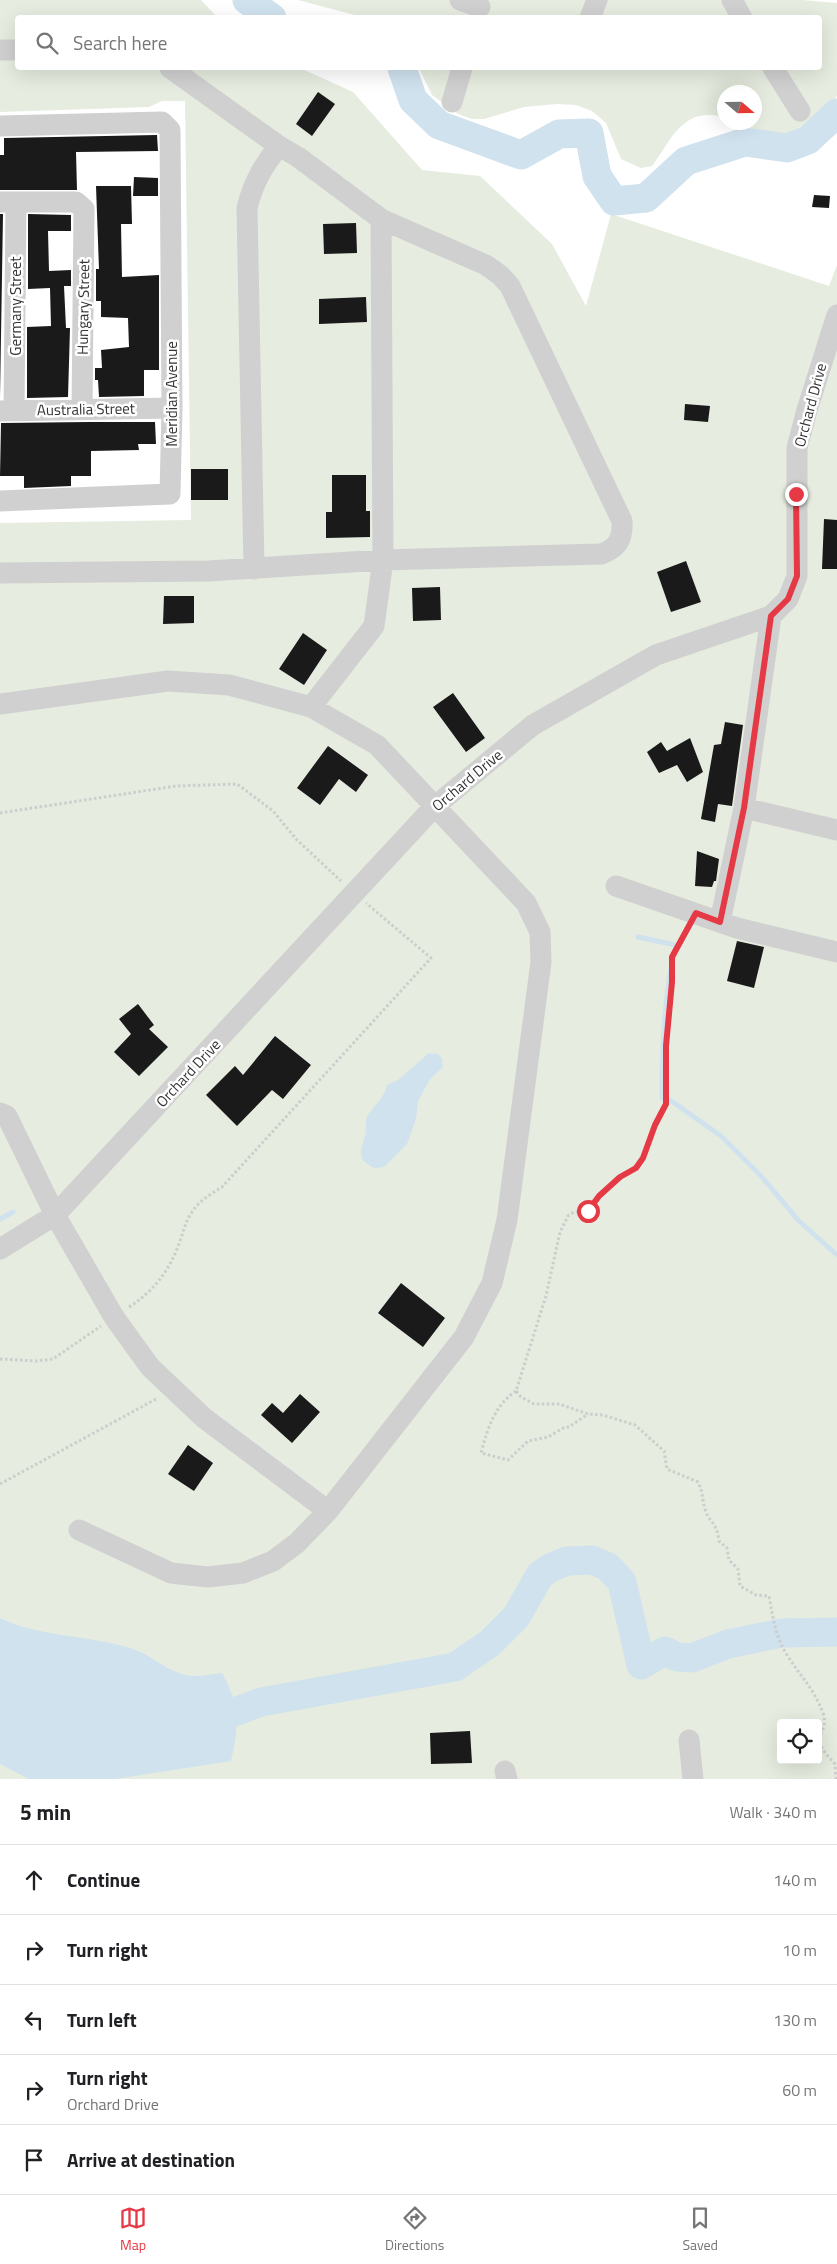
<!DOCTYPE html>
<html lang="en">
<head>
<meta charset="utf-8">
<style>
  :root { --surface:#fff; --page:#f2f2f2; --text:#202124; --muted:#757577; --line:#e0e0e0; --accent:#e63946 }
  body { margin:0; font-family:"Titillium Web",sans-serif; background:var(--page); color:var(--text) }
  .controls { position:absolute; right:15px; bottom:15px; display:grid; overflow:hidden; border-radius:5px; box-shadow:0 5px 20px #0002 }
  .controls button { width:45px; height:45px; display:grid; place-items:center; padding:0; border:0; border-bottom:1px solid var(--line); background:var(--surface); color:var(--text); font:25px sans-serif }
  .compass { position:absolute; left:717px; top:85px; width:45px; height:45px; border-radius:50%; background:var(--surface); box-shadow:0 5px 20px #0002; rotate:110deg }
  .stop { position:absolute; width:15px; height:15px; margin:-11px; border:4px solid #e63946; border-radius:50%; background:#fff }
  .stop.end { background:#e63946; border-color:#fff; box-shadow:0 1px 5px #0008 }
  .list { margin:0; padding:0; list-style:none }
  h2 { display:flex; justify-content:space-between; align-items:center; height:65px; margin:0; padding:0 20px; font-size:21px }
  h2 small { font-size:16px; font-weight:400; color:var(--muted) }
  .list li { display:grid; grid-template-columns:32px 1fr auto; gap:15px; align-items:center; box-sizing:border-box; height:70px; padding:0 20px; border-top:1px solid var(--line) }
  .list b { display:block; font-size:19px; white-space:nowrap }
  .list p { margin:0; font-size:16px; white-space:nowrap; color:var(--muted) }
  .list em { font-size:16px; font-style:normal; color:var(--muted) }
  .icon { flex:none; width:28px; height:28px; fill:none; stroke:currentColor; stroke-width:2; stroke-linecap:round; stroke-linejoin:round }
  .map { position:relative; flex:none; width:837px; height:1779px; overflow:hidden }
  .search { position:absolute; background:var(--surface); box-shadow:0 5px 20px #0002; left:15px; right:15px; top:15px; height:55px; display:flex; align-items:center; gap:12px; box-sizing:border-box; padding:0 18px; border-radius:5px; color:var(--muted); font-size:19px }
  .sheet { height:415px; background:var(--surface) }
  nav { display:flex; justify-content:space-around; align-items:center; box-sizing:border-box; height:70px; border-top:1px solid var(--line); background:var(--surface); font-size:14px; color:var(--muted) }
  nav a { display:grid; justify-items:center; gap:2px }
  nav .on { color:var(--accent) }
  .map>svg:first-child { display:block }
  .green { fill:#e6ecdf; fill-rule:evenodd }
  .water { fill:#cfe2ee }
  .lines { fill:none; stroke-linecap:round; stroke-linejoin:round }
  .stream { stroke:#cfe2ee; stroke-width:5 }
  .river { stroke:#cfe2ee; stroke-width:29 }
  .building { fill:#1a1a1a }
  .path { stroke:#cdcdcd; stroke-width:3; stroke-dasharray:2.5 2.5; stroke-linecap:butt }
  .minor { stroke:#d0d0d0; stroke-width:21 }
  .route { stroke:#e63946; stroke-width:6 }
  .labels { text-anchor:middle; dominant-baseline:central; stroke-width:5; stroke-linejoin:round; paint-order:stroke }
  .street-label { font-size:15px; fill:#333; stroke:#fff }
</style>
</head>
<body>
<div class="map">
<svg width="837" height="1779" viewBox="0 0 837 1779">
  <rect width="100%" height="100%" fill="#fff"/>
  <path class="green" d="M 0,0 L 201,0 L 217,17 L 18,18 L 18,68 L 300,68 L 353,92 L 422,170 L 480,176 L 552,244 L 586,306 L 611,214 L 829,286 L 837,265 L 837,1779 L 0,1779 L 0,523 L 191,520 L 185,101 L 162,101 L 149,107 L 0,112 ZM 781,1723 L 818,1723 L 818,1760 L 781,1760 Z
    M 298,0 L 802,0 L 837,3 L 837,96 C 825,108 800,132 782,135 C 768,138 753,129 741,123 L 754,122 L 754,92 L 724,92 L 724,117 C 682,107 673,138 652,166 L 641,168 L 621,159 L 606,123 L 592,111 L 576,105 L 557,104 L 524,107 L 484,119 L 472,119 L 458,114 L 432,95 L 419,68 L 820,68 L 820,18 L 366,18 Z"/>
  <path class="water" d="M 429,1053 L 438,1054 L 442,1059 L 443,1067 L 430,1079 L 418,1101 L 416,1119 L 407,1144 L 384,1167 L 374,1168 C 356,1158 360,1153 365,1136 C 367,1130 364,1123 367,1117 C 373,1105 385,1098 387,1085 L 398,1080 Z
    M 0,1618 C 38,1637 91,1635 133,1649 C 154,1656 167,1673 192,1676 C 202,1676 213,1674 222,1673 C 240,1705 239,1727 231,1761 L 115,1779 L 29,1779 L 0,1764 Z"/>
  <g class="lines">
    <path class="stream" d="M 638,937 L 676,945 C 664,996 662,1046 662,1098 L 665,1099
      M 670,1100 L 721,1136 L 761,1176 L 798,1220 L 837,1255
      M 0,1219 L 13,1212"/>
    <path class="river" d="M 247,0 L 272,18
      M 402,68 L 413,100 L 439,125 L 521,155 L 559,134 L 589,133 L 597,176 L 614,201 L 646,198 L 686,161 L 745,142 L 787,148 L 808,140 L 837,113
      M 198,1716 L 237,1711 L 261,1702 L 455,1667 L 490,1643 L 516,1617 L 540,1575 L 550,1568 L 567,1561 L 592,1560 L 608,1567 L 622,1582 L 641,1665 L 665,1651 L 677,1657 L 692,1658 L 728,1644 L 782,1633 L 837,1632"/>
  </g>
  <path class="building" d="M 318,92 L 335,104 L 312,136 L 296,124 Z
    M 157,135 L 158,151 L 76,152 L 77,190 L 0,190 L 0,155 L 4,155 L 4,138 Z
    M 134,177 L 158,178 L 158,196 L 133,196 Z
    M 96,186 L 131,186 L 132,224 L 121,224 L 122,277 L 159,275 L 159,370 L 144,370 L 144,396 L 99,397 L 98,380 L 95,380 L 95,368 L 102,368 L 101,350 L 129,347 L 128,318 L 101,317 L 101,301 L 96,301 L 96,269 L 99,269 Z
    M 814,195 L 830,196 L 829,208 L 812,207 Z
    M 0,214 L 3,214 L 0,398 Z
    M 28,214 L 71,215 L 71,231 L 48,231 L 49,271 L 71,270 L 71,286 L 64,286 L 66,328 L 70,328 L 68,397 L 27,398 L 27,327 L 51,326 L 50,288 L 28,289 Z
    M 356,223 L 357,253 L 324,254 L 323,224 Z
    M 366,297 L 367,322 L 319,324 L 319,299 Z
    M 685,404 L 710,406 L 708,422 L 684,420 Z
    M 89,422 L 155,422 L 156,444 L 138,444 L 139,450 L 91,451 L 91,476 L 71,476 L 71,486 L 24,488 L 24,476 L 0,476 L 1,423 Z
    M 191,469 L 228,469 L 228,500 L 191,500 Z
    M 332,475 L 366,475 L 366,511 L 370,511 L 370,537 L 326,538 L 326,512 L 332,512 Z
    M 824,519 L 837,520 L 837,569 L 822,569 Z
    M 686,561 L 701,602 L 671,612 L 657,572 Z
    M 440,587 L 441,620 L 413,621 L 412,588 Z
    M 164,596 L 194,596 L 194,623 L 163,624 Z
    M 303,633 L 327,650 L 304,685 L 279,669 Z
    M 453,693 L 485,738 L 466,752 L 433,707 Z
    M 725,722 L 743,725 L 732,806 L 718,804 L 715,822 L 701,819 L 714,745 L 721,744 Z
    M 690,738 L 703,772 L 687,782 L 677,765 L 659,773 L 647,752 L 661,742 L 667,751 Z
    M 328,746 L 368,775 L 356,792 L 339,779 L 320,805 L 297,788 Z
    M 697,851 L 719,859 L 716,881 L 714,881 L 712,887 L 695,886 Z
    M 737,941 L 764,947 L 754,988 L 727,981 Z
    M 138,1004 L 154,1025 L 149,1029 L 168,1047 L 139,1076 L 114,1052 L 131,1034 L 119,1019 Z
    M 275,1036 L 311,1065 L 283,1099 L 272,1090 L 237,1126 L 206,1095 L 235,1066 L 243,1075 Z
    M 401,1283 L 445,1318 L 423,1347 L 378,1313 Z
    M 300,1394 L 320,1412 L 292,1443 L 261,1415 L 272,1403 L 283,1413 Z
    M 188,1445 L 213,1463 L 194,1491 L 168,1474 Z
    M 470,1731 L 472,1763 L 431,1764 L 430,1733 Z"/>
  <g class="lines">
    <path class="path" d="M 0,813 L 176,786 L 237,784 L 273,811 L 297,840 L 341,881
      M 687,929 L 672,957 L 672,982 L 666,1046 L 666,1104 L 655,1125 L 643,1158 L 636,1168 L 620,1177 L 599,1196 L 588,1211 L 574,1212 L 568,1216 L 560,1232 L 546,1296 L 516,1391 L 521,1397 L 534,1404 L 559,1404 L 588,1414 L 603,1415 L 635,1425 L 664,1451 L 667,1469 L 698,1482 C 703,1492 702,1499 705,1509 C 709,1523 717,1522 719,1541 L 727,1548 L 729,1560 L 738,1569 L 740,1586 L 756,1595 L 769,1596 C 773,1617 775,1636 787,1655 C 800,1676 813,1687 823,1713 C 831,1736 804,1733 835,1764 L 836,1779
      M 129,1307 C 153,1292 169,1271 179,1244 C 183,1233 185,1222 192,1212 C 199,1201 211,1194 222,1187 L 431,958 L 366,903
      M 0,1359 L 36,1361 L 53,1359 L 101,1326
      M 516,1391 C 494,1406 488,1428 481,1453 L 508,1460 L 528,1441 L 548,1437 L 565,1427 L 569,1427 L 588,1414
      M 0,1484 L 158,1398"/>
    <path class="minor" d="M 460,0 L 480,7
      M 732,0 L 742,18
      M 590,18 L 597,0
      M 1,50 L 18,50
      M 773,68 L 800,111
      M 452,102 L 462,68
      M 0,126 L 162,122 L 170,130 L 172,408 L 170,494 L 0,501
      M 0,202 L 76,202 L 84,209 L 82,410
      M 0,411 L 172,408
      M 14,411 L 16,202
      M 254,569 L 247,208 C 253,183 263,166 279,146
      M 0,573 L 208,571 L 383,560 L 601,554 C 618,548 623,539 622,521 L 510,286 L 500,275 L 486,265 L 381,219 L 298,157 L 279,146 L 170,68
      M 0,704 L 168,681 L 229,685 L 311,707 L 377,745 L 526,903 L 540,932 L 541,962 L 507,1220 L 492,1283 L 464,1337 L 328,1511 L 297,1543 L 273,1561 L 243,1573 L 208,1577 L 171,1573 L 79,1530
      M 311,707 L 374,626 L 383,560 L 381,219
      M 744,808 L 837,830
      M 616,886 L 737,928 L 837,952
      M 720,922 L 744,808 L 771,616
      M 0,1113 L 7,1116 L 55,1215 L 114,1317 L 150,1367 L 204,1418 L 328,1511
      M 0,1249 L 55,1215 L 434,807 L 533,725 L 656,655 L 771,616 L 788,599 L 797,576 L 797,448 L 807,410 L 837,315
      M 689,1740 L 693,1779
      M 505,1771 L 507,1779"/>
  </g>
  <g class="lines">
    <path class="route" d="M 588,1211 L 599,1196 L 620,1177 L 636,1168 L 643,1158 L 655,1125 L 666,1104 L 666,1046 L 672,982 L 672,957 L 696,913 L 720,922 L 744,808 L 771,616 L 788,599 L 797,576 L 796,494"/>
  </g>
  <g class="labels">
    <g class="street-label">
      <text transform="translate(15 306) rotate(-90)">Germany Street</text>
      <text transform="translate(83 307) rotate(-89)">Hungary Street</text>
      <text transform="translate(171 394) rotate(-90)">Meridian Avenue</text>
      <text transform="translate(810 405) rotate(-75)">Orchard Drive</text>
      <text transform="translate(86 409) rotate(-1)">Australia Street</text>
      <text transform="translate(467 780) rotate(-40)">Orchard Drive</text>
      <text transform="translate(188 1073) rotate(-47)">Orchard Drive</text>
    </g>
  </g>
</svg>
<div class="controls">
<button><svg class="icon" aria-label="locate" viewBox="0 0 24 24"><circle cx="12" cy="12" r="6"/><path d="M12 2v4M12 18v4M2 12h4M18 12h4"/></svg></button>
</div>
<svg class="compass" viewBox="-18 -18 36 36"><path d="M0-13l5 13h-10z" fill="#e53935"/><path d="M0 13l5-13h-10z" fill="#757577"/></svg>
<div class="stop" style="left:588px;top:1211px"></div>
<div class="stop end" style="left:796px;top:494px"></div>
<div class="search"><svg class="icon" aria-label="search" viewBox="0 0 24 24"><circle cx="10" cy="10" r="6"/><path d="M15 15l6 6"/></svg>Search here</div>
</div>
<section class="sheet">
<h2>5 min<small>Walk · 340 m</small></h2>
<ul class="list">
<li><svg class="icon" aria-label="ahead" viewBox="0 0 24 24"><path d="M12 20V5M6 11l6-6 6 6"/></svg><div><b>Continue</b></div><em>140 m</em></li>
<li><svg class="icon" aria-label="right" viewBox="0 0 24 24"><path d="M7 20v-9h11M14 6l5 5-5 5"/></svg><div><b>Turn right</b></div><em>10 m</em></li>
<li><svg class="icon" aria-label="left" viewBox="0 0 24 24"><path d="M17 20v-9H6M10 6l-5 5 5 5"/></svg><div><b>Turn left</b></div><em>130 m</em></li>
<li><svg class="icon" aria-label="right" viewBox="0 0 24 24"><path d="M7 20v-9h11M14 6l5 5-5 5"/></svg><div><b>Turn right</b><p>Orchard Drive</p></div><em>60 m</em></li>
<li><svg class="icon" aria-label="arrive" viewBox="0 0 24 24"><path d="M6 21V4h12l-3 4 3 4H6"/></svg><div><b>Arrive at destination</b></div></li>
</ul>
</section>
<nav>
<a class="on"><svg class="icon" aria-label="map" viewBox="0 0 24 24"><path d="M3 6l6-2 6 2 6-2v14l-6 2-6-2-6 2zM9 4v14M15 6v14"/></svg>Map</a>
<a><svg class="icon" aria-label="directions" viewBox="0 0 24 24"><path d="M12 3l9 9-9 9-9-9zM9 14v-3h6M13 9l2 2-2 2"/></svg>Directions</a>
<a><svg class="icon" aria-label="saved" viewBox="0 0 24 24"><path d="M7 4h10v16l-5-4-5 4z"/></svg>Saved</a>
</nav>
</body>
</html>
